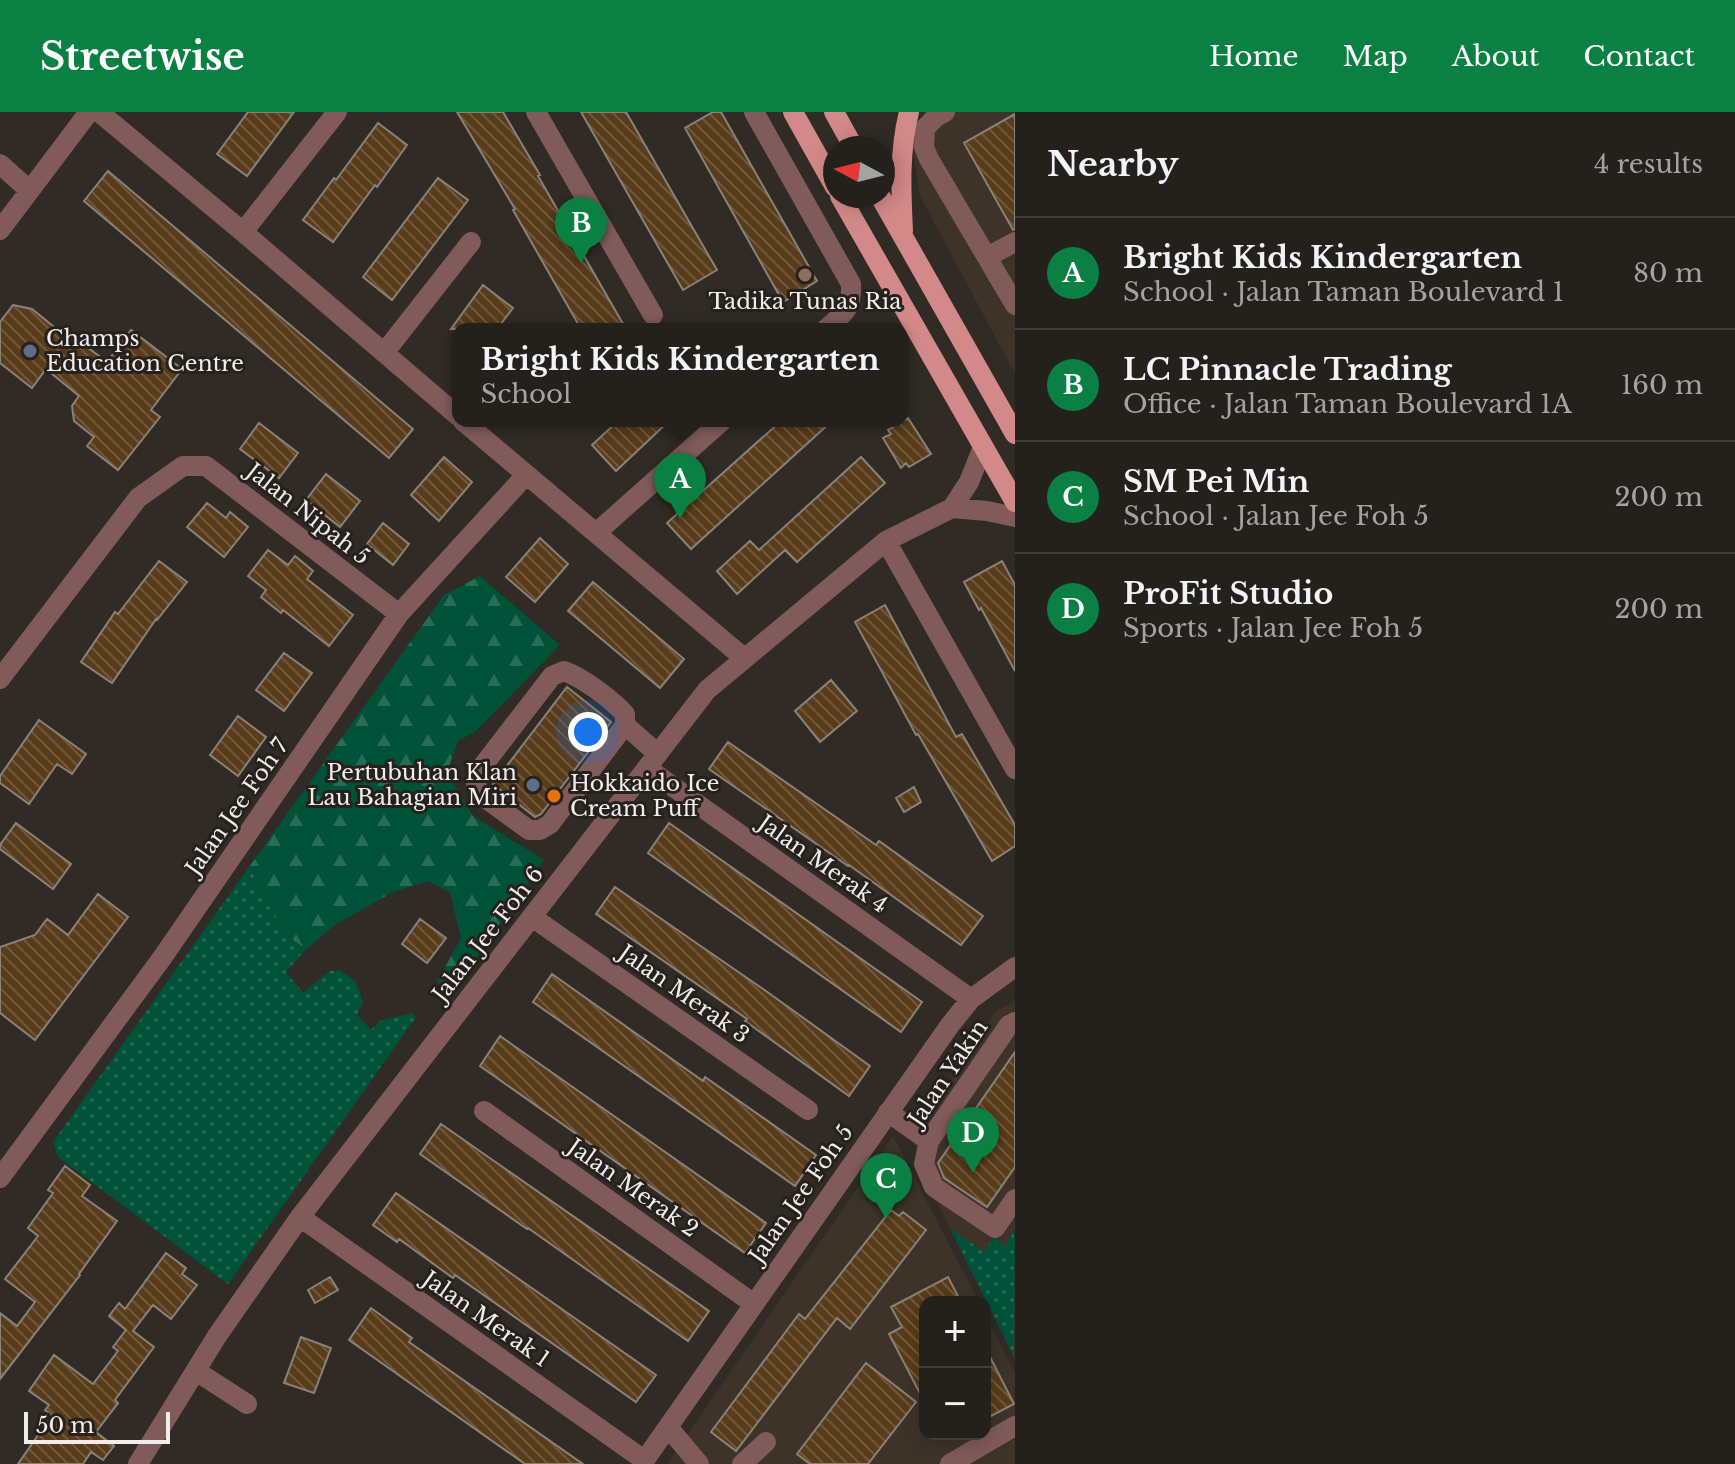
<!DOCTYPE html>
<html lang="en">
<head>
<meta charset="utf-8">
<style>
  :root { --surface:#24201c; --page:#302d29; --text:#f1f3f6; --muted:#a3a3a3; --line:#413e3b; --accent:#0b8043 }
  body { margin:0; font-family:"Libre Baskerville",serif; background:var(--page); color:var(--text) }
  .controls { position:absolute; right:24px; bottom:24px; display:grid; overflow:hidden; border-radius:16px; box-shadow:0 4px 20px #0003 }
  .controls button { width:72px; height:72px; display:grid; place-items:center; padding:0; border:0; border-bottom:2px solid var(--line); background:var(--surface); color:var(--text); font:40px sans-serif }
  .compass { position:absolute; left:823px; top:24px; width:72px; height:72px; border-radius:50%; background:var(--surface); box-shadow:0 4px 20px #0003; rotate:277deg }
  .scale { position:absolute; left:24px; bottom:20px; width:146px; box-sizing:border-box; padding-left:8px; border:4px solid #f1edea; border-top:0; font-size:22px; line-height:28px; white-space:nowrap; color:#f1edea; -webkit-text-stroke:6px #26211c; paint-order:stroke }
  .you { position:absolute; left:588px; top:620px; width:28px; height:28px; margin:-20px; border:6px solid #fff; border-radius:50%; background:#1a73e8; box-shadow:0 0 0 12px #1a73e833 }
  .badge { display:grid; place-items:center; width:52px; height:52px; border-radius:50%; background:var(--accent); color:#fff; font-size:26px; font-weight:700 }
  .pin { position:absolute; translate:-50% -66px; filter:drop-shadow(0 2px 4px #0008) }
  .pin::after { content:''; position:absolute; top:42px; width:28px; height:24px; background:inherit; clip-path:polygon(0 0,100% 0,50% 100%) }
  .popup { position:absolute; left:452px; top:211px; width:456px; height:104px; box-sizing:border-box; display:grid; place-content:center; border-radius:16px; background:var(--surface); filter:drop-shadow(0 2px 6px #0005); font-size:26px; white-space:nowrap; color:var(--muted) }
  .popup b { font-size:30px; color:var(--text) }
  .popup::after { content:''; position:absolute; left:50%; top:100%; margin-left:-16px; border:16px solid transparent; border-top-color:var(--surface) }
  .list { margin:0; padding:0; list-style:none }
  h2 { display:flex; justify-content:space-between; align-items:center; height:104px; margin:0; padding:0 32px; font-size:34px }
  h2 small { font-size:26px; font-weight:400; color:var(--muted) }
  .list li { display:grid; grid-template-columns:52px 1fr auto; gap:24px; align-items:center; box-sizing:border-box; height:112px; padding:0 32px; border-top:2px solid var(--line) }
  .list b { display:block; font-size:30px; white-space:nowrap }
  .list p { margin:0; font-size:26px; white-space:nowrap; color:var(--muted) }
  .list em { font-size:26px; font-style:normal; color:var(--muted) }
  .map { position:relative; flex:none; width:1015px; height:1352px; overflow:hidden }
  header { display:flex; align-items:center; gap:48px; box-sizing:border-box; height:112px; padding:0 40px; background:var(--accent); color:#fff }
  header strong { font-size:38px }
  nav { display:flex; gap:44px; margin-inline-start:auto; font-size:28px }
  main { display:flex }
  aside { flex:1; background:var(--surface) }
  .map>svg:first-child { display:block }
  .built { fill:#3d3329 }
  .grass { fill:url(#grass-dots) }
  .forest { fill:url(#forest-firs) }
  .building { fill:url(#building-back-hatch); stroke:#88827b; stroke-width:2 }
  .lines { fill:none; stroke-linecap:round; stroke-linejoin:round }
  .minor { stroke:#805b5a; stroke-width:20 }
  .major { stroke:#d38987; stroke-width:20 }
  .education-dot { fill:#8d6e63; stroke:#26211c; stroke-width:3 }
  .service-dot { fill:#5c6f8a; stroke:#26211c; stroke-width:3 }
  .food-dot { fill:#e8710a; stroke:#26211c; stroke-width:3 }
  .labels { text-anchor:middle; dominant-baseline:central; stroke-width:6; stroke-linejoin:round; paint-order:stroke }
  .poi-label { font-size:22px; fill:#f1edea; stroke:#26211c; text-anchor:start }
  .street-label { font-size:22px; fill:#f1edea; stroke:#26211c }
</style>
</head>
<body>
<header>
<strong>Streetwise</strong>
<nav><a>Home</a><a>Map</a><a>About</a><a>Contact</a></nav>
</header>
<main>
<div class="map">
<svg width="1015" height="1352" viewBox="0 0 1015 1352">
  <defs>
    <pattern id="grass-dots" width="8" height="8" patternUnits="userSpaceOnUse" patternTransform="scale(2)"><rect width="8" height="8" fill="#005339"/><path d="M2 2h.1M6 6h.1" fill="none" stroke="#266c56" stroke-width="1.8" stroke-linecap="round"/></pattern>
    <pattern id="forest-firs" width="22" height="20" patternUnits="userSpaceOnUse" patternTransform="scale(2)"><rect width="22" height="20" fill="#005339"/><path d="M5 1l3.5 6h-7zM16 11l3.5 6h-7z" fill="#266c56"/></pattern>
    <pattern id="building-back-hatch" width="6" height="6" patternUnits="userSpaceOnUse" patternTransform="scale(2)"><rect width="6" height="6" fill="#593c19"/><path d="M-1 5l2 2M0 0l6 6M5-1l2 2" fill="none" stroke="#71583b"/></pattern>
  </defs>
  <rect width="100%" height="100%" fill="#302b25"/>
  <path class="built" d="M 925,0 L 1015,0 L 1015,262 L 920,84 L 911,26 Z
    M 1015,889 L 1015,1248 L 917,1050 L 914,1027 L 995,900 Z
    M 893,1024 L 979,1190 L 925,1190 L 925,1322 L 985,1322 L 985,1202 L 1015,1261 L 1015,1352 L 667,1352 Z"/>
  <path class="grass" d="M 249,755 L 287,824 L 306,837 L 286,860 L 303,881 L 329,859 L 340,858 L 356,870 L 363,890 L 357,903 L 371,918 L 380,909 L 412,901 L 416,905 L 228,1172 L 58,1045 L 53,1030 Z
    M 950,1116 L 984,1140 L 996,1122 L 1003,1136 L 1015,1118 L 1014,1244 Z"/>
  <path class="forest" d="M 480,464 L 560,533 L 476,619 L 458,629 L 447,660 L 473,704 L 544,748 L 451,882 L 437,870 L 461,826 L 450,781 L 428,769 L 393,780 L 335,813 L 306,837 L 287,824 L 249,755 L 444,483 Z"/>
  <path class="building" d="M 248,0 L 294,0 L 247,64 L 217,42 Z
    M 457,0 L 503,0 L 540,63 L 538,64 L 626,217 L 581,217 L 513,98 L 515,97 Z
    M 581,0 L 626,0 L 717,158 L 683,178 Z
    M 713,0 L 721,0 L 817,169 L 783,190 L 685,16 Z
    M 1015,2 L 1015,117 L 1013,118 L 964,31 Z
    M 378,11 L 407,33 L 377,75 L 375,73 L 333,130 L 303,108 L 334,66 L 336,68 Z
    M 108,59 L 413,317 L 389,346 L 84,89 Z
    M 438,66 L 468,88 L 392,188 L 363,165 Z
    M 483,173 L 513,196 L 497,217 L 451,217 Z
    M 13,193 L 32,197 L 80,236 L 83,232 L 107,250 L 131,218 L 182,257 L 151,298 L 160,305 L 118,358 L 87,334 L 94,325 L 74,309 L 72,294 L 79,284 L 46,257 L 32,276 L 0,251 L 0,210 Z
    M 908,306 L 931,342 L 909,355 L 906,351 L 901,356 L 883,326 L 891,322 L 888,318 Z
    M 618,309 L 669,309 L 616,359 L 592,333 Z
    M 781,309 L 832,309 L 691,437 L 667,411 Z
    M 259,311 L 298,341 L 279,366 L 240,337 Z
    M 444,345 L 472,370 L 439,409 L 411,383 Z
    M 861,345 L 885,371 L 797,450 L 785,438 L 737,482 L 717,459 L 750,429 L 759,438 Z
    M 326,362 L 360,389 L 340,415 L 306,388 Z
    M 207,391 L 226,406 L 230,400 L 248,415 L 224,445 L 187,415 Z
    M 383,411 L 409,432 L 393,453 L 367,432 Z
    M 540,426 L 568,452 L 535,490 L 506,465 Z
    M 268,438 L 288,453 L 295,444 L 313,459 L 307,467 L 353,503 L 329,534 L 283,498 L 281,501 L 261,485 L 266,478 L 248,464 Z
    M 159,449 L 187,470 L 157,508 L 156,507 L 112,571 L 81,550 L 115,500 L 118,502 Z
    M 1002,449 L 1015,473 L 1015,559 L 981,496 L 979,498 L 964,470 Z
    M 593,470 L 684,547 L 660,576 L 568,499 Z
    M 885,493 L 956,625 L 962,622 L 1015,713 L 1015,734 L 992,749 L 918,622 L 916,623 L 855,510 Z
    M 284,541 L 312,561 L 284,599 L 256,578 Z
    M 831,568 L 857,599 L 820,630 L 795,599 Z
    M 567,575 L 611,610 L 541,702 L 535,705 L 493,672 Z
    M 238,604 L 266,625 L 238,664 L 210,643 Z
    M 39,608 L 86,642 L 72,662 L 57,652 L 29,692 L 0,671 L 0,664 Z
    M 728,630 L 876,733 L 879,729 L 983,804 L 961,833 L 849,753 L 848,754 L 709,657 Z
    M 914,675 L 921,690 L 904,700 L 896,686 Z
    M 16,711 L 71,752 L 53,777 L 0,737 L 0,733 Z
    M 669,711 L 922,890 L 901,920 L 648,741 Z
    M 615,775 L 766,879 L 870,954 L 849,984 L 745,909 L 747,907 L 596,802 Z
    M 98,782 L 128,805 L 35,928 L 0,901 L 0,835 L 35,823 L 47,807 L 68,823 Z
    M 420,807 L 446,826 L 427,851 L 402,832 Z
    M 552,862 L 703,969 L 705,965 L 816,1043 L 795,1074 L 533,890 Z
    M 500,924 L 766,1111 L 745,1141 L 480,954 Z
    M 1015,940 L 1015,1055 L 987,1095 L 944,1066 L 938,1051 Z
    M 441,1012 L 709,1199 L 688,1229 L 528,1116 L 527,1117 L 420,1042 Z
    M 65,1054 L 90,1073 L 82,1084 L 117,1109 L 79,1162 L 80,1163 L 0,1267 L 0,1201 L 17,1214 L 35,1190 L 5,1167 L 38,1124 L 28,1116 L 53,1081 L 48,1078 Z
    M 396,1081 L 656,1263 L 636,1290 L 455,1163 L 453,1166 L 399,1127 L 397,1130 L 373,1113 Z
    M 891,1098 L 899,1104 L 903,1100 L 926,1118 L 850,1217 L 837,1206 L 736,1339 L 711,1320 L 799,1202 L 805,1207 Z
    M 166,1141 L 186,1156 L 182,1162 L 197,1173 L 171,1207 L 153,1193 L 133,1219 L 154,1235 L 115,1288 L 118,1291 L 96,1320 L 114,1334 L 103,1348 L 91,1340 L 83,1352 L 18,1352 L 52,1303 L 45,1298 L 49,1293 L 29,1279 L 54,1243 L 93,1272 L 118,1239 L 113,1235 L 126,1218 L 109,1204 L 119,1191 L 125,1197 Z
    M 330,1165 L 338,1178 L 315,1191 L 308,1178 Z
    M 948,1165 L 961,1190 L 925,1190 L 925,1291 L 889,1222 L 902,1215 L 891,1195 Z
    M 371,1196 L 412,1226 L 409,1230 L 583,1352 L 525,1352 L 349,1228 Z
    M 301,1225 L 331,1236 L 314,1281 L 284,1271 Z
    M 985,1235 L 1014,1292 L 985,1307 Z
    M 866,1251 L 916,1290 L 868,1352 L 810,1352 L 797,1342 Z"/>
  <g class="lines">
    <path class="minor" d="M 99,0 L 243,120 L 458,304
      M 536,0 L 653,203
      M 754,0 L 851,172 C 852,198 844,201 826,217
      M 945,0 L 936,5 L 925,16 L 924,35 L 929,47 L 1015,193
      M 0,52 L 29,78
      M 0,118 L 89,0
      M 243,120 L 337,0
      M 987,145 L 1015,130
      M 384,241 L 471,130
      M 463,309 L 744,546
      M 952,396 L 969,370 L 983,335
      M 596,421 L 722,309
      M 886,429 L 1015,657
      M 564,559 C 583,566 610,586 625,602 L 625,613 L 550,712 L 540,718 L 529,718 L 481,683 L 476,674 L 478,660 L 552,564 Z
      M 0,567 L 138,386 L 183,354 L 206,354 L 399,502
      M 625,613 L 658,642
      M 647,656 L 971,887
      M 532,805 L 808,998
      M 1015,910 L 1009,913 L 929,1029 L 924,1052 L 934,1075 L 995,1116 L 1015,1087
      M 484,999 L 754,1192
      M 888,1000 L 929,1029
      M 0,1066 L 162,846 L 399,502 L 526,363
      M 300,1105 L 644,1348
      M 196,1259 L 247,1292
      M 668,1315 L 699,1352
      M 138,1352 L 217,1224 L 300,1105 L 707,578 L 886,429 L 952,396 L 987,399 L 1015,405
      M 642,1352 L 950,913 L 971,887 L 1015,855
      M 742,1352 L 766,1330
      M 950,1352 L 1015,1314"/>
    <path class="major" d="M 793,0 L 835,75
      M 834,0 L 854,36
      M 840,84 L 1015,390
      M 880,84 L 1015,322
      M 903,119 C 901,78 899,40 909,0"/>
  </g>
  <circle class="education-dot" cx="805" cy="163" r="8"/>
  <g class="service-dot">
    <circle cx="30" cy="239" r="8"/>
    <circle cx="533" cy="673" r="8"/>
  </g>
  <circle class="food-dot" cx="554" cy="684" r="8"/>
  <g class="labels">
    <g class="poi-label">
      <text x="805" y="189" text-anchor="middle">Tadika Tunas Ria</text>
      <text x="46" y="226">Champs<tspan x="46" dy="25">Education Centre</tspan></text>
      <text x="517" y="660" text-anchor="end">Pertubuhan Klan<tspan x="517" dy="25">Lau Bahagian Miri</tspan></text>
      <text x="570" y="671">Hokkaido Ice<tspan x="570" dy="25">Cream Puff</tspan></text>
    </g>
    <g class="street-label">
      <text transform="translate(308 402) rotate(38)">Jalan Nipah 5</text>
      <text transform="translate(237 695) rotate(-55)">Jalan Jee Foh 7</text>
      <text transform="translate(823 752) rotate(35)">Jalan Merak 4</text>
      <text transform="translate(488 822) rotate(-52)">Jalan Jee Foh 6</text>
      <text transform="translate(684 882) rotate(35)">Jalan Merak 3</text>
      <text transform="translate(948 961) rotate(-56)">Jalan Yakin</text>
      <text transform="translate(633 1076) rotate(35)">Jalan Merak 2</text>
      <text transform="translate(801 1082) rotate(-55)">Jalan Jee Foh 5</text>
      <text transform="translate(486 1207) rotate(35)">Jalan Merak 1</text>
    </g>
  </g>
</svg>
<div class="controls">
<button>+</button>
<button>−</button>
</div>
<svg class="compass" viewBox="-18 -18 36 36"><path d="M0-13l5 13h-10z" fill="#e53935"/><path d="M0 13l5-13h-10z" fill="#a3a3a3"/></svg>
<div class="scale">50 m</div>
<div class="you"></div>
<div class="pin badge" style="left:680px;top:407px">A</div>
<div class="popup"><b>Bright Kids Kindergarten</b>School</div>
<div class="pin badge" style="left:581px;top:151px">B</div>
<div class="pin badge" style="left:886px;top:1107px">C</div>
<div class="pin badge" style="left:973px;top:1061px">D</div>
</div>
<aside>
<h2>Nearby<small>4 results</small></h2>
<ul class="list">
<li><span class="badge">A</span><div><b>Bright Kids Kindergarten</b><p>School · Jalan Taman Boulevard 1</p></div><em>80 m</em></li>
<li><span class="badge">B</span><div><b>LC Pinnacle Trading</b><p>Office · Jalan Taman Boulevard 1A</p></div><em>160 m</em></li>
<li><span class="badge">C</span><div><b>SM Pei Min</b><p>School · Jalan Jee Foh 5</p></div><em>200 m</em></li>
<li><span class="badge">D</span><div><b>ProFit Studio</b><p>Sports · Jalan Jee Foh 5</p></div><em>200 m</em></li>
</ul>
</aside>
</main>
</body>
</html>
